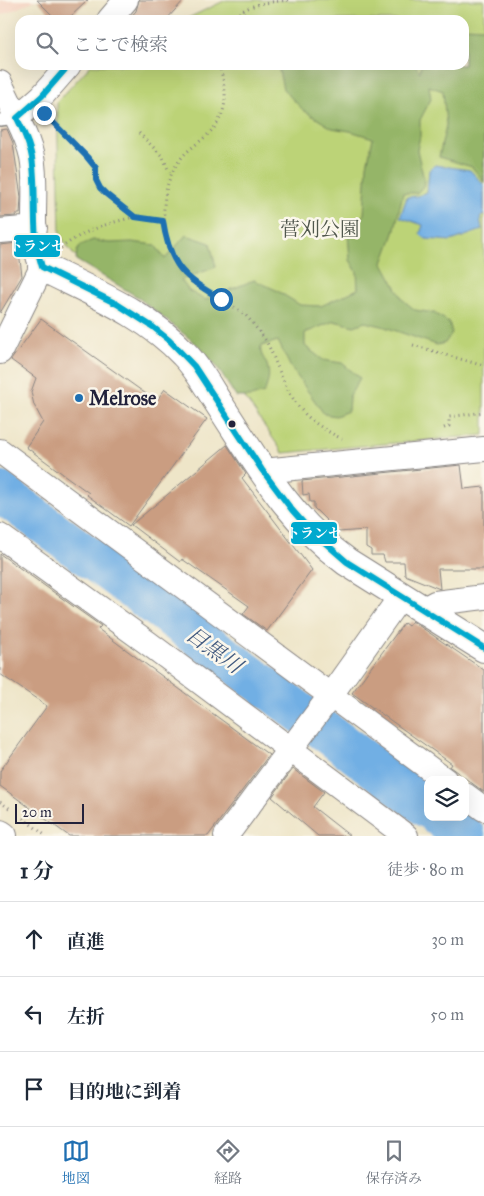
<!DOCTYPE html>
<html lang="ja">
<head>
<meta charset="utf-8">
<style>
  :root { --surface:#fff; --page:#f6f6f7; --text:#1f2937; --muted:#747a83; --line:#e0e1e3; --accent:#1f6fb2 }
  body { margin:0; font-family:"IM FELL Great Primer","Noto Serif JP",serif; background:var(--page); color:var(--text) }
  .controls { position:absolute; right:15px; bottom:15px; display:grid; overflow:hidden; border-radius:10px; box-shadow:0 5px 20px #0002 }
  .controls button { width:45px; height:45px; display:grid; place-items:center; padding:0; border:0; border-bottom:1px solid var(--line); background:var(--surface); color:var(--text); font:25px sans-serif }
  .scale { position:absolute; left:15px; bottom:12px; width:69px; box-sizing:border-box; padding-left:5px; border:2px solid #22223b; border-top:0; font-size:14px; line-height:18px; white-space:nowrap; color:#22223b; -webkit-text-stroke:4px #fbf7ec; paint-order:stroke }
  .stop { position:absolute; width:15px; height:15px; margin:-11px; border:4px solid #1f6fb2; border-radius:50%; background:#fff }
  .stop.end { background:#1f6fb2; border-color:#fff; box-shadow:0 1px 5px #0008 }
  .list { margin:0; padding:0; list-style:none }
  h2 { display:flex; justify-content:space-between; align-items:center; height:65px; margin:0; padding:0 20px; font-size:21px }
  h2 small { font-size:16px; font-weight:400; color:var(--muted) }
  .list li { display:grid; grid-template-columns:32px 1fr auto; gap:15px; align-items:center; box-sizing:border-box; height:75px; padding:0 20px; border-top:1px solid var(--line) }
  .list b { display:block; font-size:19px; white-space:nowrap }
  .list em { font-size:16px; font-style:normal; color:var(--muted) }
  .icon { flex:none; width:28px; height:28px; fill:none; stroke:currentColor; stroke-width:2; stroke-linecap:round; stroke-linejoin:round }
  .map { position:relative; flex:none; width:484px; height:836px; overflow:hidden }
  .search { position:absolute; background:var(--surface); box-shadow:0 5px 20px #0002; left:15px; right:15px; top:15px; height:55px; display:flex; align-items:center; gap:12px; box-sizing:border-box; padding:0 18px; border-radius:15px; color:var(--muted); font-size:19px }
  .sheet { height:290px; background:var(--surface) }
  nav { display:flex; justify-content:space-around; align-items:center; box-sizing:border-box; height:70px; border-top:1px solid var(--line); background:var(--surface); font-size:14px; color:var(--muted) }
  nav a { display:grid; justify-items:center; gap:2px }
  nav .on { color:var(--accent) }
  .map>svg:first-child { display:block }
  .built { fill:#f5d3c1 }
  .green { fill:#bcd377; stroke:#6f7a59 }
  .forest { fill:#95b568; stroke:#5c6c52 }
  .water { fill:#71afe4; stroke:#4a6890 }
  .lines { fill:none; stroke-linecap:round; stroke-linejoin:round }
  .river { stroke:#71afe4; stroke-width:41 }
  .building { fill:#ca9d81 }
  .service-casing { stroke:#888482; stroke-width:14 }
  .minor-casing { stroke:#888482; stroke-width:26 }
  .tertiary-casing { stroke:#888482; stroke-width:30 }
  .primary-casing { stroke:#888482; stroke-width:30 }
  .path { stroke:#888482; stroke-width:3; stroke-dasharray:1 4; stroke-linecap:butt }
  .service { stroke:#fff; stroke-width:11 }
  .minor { stroke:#fff; stroke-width:24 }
  .tertiary { stroke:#fff; stroke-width:28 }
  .primary { stroke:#fff; stroke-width:28 }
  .bus-1-casing { stroke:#fbf7ec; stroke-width:10 }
  .bus-1 { stroke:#00a9ce; stroke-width:6 }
  .route { stroke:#1f6fb2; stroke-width:6 }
  .poi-dot { fill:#1f6fb2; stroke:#fbf7ec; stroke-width:2 }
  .bus-dot { fill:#22223b; stroke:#fbf7ec; stroke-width:2 }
  .labels { text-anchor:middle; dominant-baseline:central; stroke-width:5; stroke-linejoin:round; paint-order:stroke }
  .park-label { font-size:20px; fill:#50574d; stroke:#fbf7ec }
  .poi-label { font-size:20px; font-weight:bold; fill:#22223b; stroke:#fbf7ec; text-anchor:start }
  .water-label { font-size:21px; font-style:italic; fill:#425a7f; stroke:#fbf7ec }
  .line-badge { stroke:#fbf7ec; stroke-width:2 }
  .badge-label { font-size:14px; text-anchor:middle; font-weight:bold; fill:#fff }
</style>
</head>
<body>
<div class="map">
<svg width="484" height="836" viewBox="0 0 484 836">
  <rect width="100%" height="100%" fill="#fbf7ec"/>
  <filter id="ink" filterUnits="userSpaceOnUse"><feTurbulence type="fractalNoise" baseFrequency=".02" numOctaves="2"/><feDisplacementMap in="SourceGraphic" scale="10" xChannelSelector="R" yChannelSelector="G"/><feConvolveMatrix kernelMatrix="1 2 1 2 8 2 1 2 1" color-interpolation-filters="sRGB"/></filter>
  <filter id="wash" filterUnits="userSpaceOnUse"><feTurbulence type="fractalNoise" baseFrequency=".0096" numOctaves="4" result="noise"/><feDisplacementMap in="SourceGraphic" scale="20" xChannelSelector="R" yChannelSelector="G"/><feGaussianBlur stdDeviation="1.12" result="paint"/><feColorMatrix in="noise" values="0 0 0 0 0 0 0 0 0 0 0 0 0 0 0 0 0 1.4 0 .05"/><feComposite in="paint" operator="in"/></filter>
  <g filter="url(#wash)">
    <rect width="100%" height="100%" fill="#eee5c8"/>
    <path class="built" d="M 0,0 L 36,0 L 0,16 Z"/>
    <path class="green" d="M 226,0 L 484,0 L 484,435 L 283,453 L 221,363 L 194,334 L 118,281 L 73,254 L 60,235 L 57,102 L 91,65 L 464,65 L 464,20 L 184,20 Z"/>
    <path class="forest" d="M 464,27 L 484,28 L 484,182 L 472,167 L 439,157 L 446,125 L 443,91 L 429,86 L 431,99 L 420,120 L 420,136 L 417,150 L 425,184 L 417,193 L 403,193 L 394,233 L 383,263 L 403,300 L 415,310 L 434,313 L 449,322 L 452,333 L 445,343 L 437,345 L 382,326 L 365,322 L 354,326 L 334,321 L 305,333 L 305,346 L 323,360 L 342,363 L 360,378 L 349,397 L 348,411 L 336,416 L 324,414 L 290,366 L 278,341 L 261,346 C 259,356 267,360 268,369 C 270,377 267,386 264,393 L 251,397 L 236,397 L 217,367 L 199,346 L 136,296 L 76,260 L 77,251 L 81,245 L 93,240 L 109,243 L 132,242 L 155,245 L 165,259 L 186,235 L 210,243 L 216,267 L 181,280 L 189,291 L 205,300 L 254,280 L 276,290 L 300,305 L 321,306 L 358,289 L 357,272 L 350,260 L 348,234 L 364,214 L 367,165 L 373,138 L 350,131 L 332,128 L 303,110 L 283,89 L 278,66 L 415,65 L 420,72 L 421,65 L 464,65 Z"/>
    <path class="water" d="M 435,165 L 470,170 L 484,185 L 484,214 L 480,218 L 482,230 L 451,241 L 426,239 L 420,234 L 423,225 L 400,217 L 407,197 L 418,196 L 427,192 L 429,170 Z"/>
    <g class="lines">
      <path class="river" d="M 0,492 L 242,669 L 428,808
        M 440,817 L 465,836"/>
    </g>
    <g id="blocks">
      <path class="building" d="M 37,0 L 88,0 L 67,20 L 57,20 Z
        M 139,0 L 184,0 L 166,20 L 128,20 L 136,11 Z
        M 7,129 L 13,143 L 21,197 L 20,214 L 15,214 L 16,216 L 0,217 L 0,130 Z
        M 18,243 L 22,276 L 0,313 L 0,245 Z
        M 41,319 L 156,401 L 165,389 L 207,419 L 129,526 L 87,495 L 89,493 L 26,447 L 43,422 L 34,405 L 31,392 L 36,378 L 11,360 Z
        M 227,445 L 246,474 L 242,478 L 312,570 L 267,631 L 243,614 L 249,606 L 182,559 L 180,562 L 131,525 Z
        M 461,465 L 464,489 L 484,487 L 484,569 L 438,569 L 440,589 L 405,575 L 404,562 L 385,562 L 383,555 L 371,555 L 371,550 L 366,547 L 366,530 L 338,532 L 314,508 L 314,502 L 310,502 L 309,494 L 303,495 L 302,481 Z
        M 0,554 L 101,626 L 98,629 L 269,755 L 208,836 L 69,836 L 0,786 L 0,771 L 47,706 L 0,674 Z
        M 412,621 L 484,670 L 484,792 L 450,767 L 452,764 L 352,693 L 404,623 L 408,626 Z
        M 293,769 L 324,792 L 313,807 L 350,836 L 318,836 L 272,797 Z"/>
    </g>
  </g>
  <g filter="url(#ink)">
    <use href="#blocks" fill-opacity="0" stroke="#888482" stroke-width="1"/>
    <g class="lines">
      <defs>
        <path id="service" d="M 0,120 L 17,118"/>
        <path id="minor" d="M 109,20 L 126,0
          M 0,83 L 17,118
          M 0,231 L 35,228
          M 0,352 L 42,267 C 27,233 39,193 32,157 C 29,143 23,130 17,118 L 42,96 L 69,65
          M 0,451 L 445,780
          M 263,471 L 484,449
          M 0,536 L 148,643 L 406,836
          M 422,610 L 435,603 L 484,597
          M 465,795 L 484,809
          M 226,836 L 325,703 L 401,596"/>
        <path id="tertiary" d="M 42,267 C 91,292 146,313 184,354 C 199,369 209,389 221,407 C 259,465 289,520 347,562 L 484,648"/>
        <path id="primary" d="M 0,834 L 3,836"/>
      </defs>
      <use href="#service" class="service-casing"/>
      <use href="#minor" class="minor-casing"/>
      <use href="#tertiary" class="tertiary-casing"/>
      <use href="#primary" class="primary-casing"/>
      <path class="path" d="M 232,20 C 245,3 271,2 291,0
        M 219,65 C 225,83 229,103 219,120 C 212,135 195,143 184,155 C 157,184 159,236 179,268 C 192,288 225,299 244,314 C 250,319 256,328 261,334 C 269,343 273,357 278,368 C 295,408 304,419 342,439
        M 50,120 L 87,157 L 96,168 L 96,180 L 100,188 L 106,194 L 135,217 L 163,221
        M 139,133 L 163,157 L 170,174
        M 61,248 C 83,231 107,223 135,217
        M 413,345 L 484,366
        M 444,428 L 449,426 L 449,417 L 484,412
        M 0,802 L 12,810
        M 23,818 L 46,836"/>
      <use href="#service" class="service"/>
      <use href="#minor" class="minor"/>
      <use href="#tertiary" class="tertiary"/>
      <use href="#primary" class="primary"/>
      <defs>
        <path id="bus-1" d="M 69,65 L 42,96 L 17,118 C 23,131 30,144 32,158 C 38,195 30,231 42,267 L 117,304 L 153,327 L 169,340 L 194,366 L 262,470 L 292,510 L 308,528 L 347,562 L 484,648"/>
      </defs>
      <use href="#bus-1" class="bus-1-casing"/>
      <use href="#bus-1" class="bus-1"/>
    </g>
  </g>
  <g class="lines" filter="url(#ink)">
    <path class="route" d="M 44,113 L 87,157 L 96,168 L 96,180 L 100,188 L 106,194 L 135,217 L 163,221 C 170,266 183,277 221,299"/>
  </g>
  <circle class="poi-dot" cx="79" cy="398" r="5"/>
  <circle class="bus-dot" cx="232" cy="424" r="4.5"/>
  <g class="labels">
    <g class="park-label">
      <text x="320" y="229">菅刈公園</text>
    </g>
    <g class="poi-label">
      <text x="89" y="398">Melrose</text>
    </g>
    <g class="water-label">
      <text transform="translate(214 650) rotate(36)">目黒川</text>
    </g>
  </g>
  <g class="line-badge">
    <rect x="13" y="234" width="48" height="24" rx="5" fill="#00a9ce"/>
    <rect x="290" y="521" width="48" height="24" rx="5" fill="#00a9ce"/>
  </g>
  <g class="badge-label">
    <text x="37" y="251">トランセ</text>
    <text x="314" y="538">トランセ</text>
  </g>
</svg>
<div class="controls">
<button><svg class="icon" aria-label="layers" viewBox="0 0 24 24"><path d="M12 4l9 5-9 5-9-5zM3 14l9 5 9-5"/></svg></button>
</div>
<div class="scale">20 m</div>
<div class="stop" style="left:221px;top:299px"></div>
<div class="stop end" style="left:44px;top:113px"></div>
<div class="search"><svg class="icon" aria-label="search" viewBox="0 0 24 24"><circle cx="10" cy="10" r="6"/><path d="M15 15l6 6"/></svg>ここで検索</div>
</div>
<section class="sheet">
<h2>1 分<small>徒歩 · 80 m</small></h2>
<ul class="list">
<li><svg class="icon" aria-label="ahead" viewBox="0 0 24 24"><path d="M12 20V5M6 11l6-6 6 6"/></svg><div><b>直進</b></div><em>30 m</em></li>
<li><svg class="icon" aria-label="left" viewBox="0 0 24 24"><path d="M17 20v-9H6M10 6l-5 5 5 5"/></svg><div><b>左折</b></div><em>50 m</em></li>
<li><svg class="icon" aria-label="arrive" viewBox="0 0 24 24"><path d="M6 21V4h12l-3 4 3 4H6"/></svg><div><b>目的地に到着</b></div></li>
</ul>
</section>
<nav>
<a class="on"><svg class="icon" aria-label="map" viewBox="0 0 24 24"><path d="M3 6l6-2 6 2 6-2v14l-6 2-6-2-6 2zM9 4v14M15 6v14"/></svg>地図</a>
<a><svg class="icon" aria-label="directions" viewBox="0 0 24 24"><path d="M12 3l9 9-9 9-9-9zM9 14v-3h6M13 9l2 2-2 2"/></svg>経路</a>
<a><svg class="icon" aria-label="saved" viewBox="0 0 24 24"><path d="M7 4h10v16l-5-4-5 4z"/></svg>保存済み</a>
</nav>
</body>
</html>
